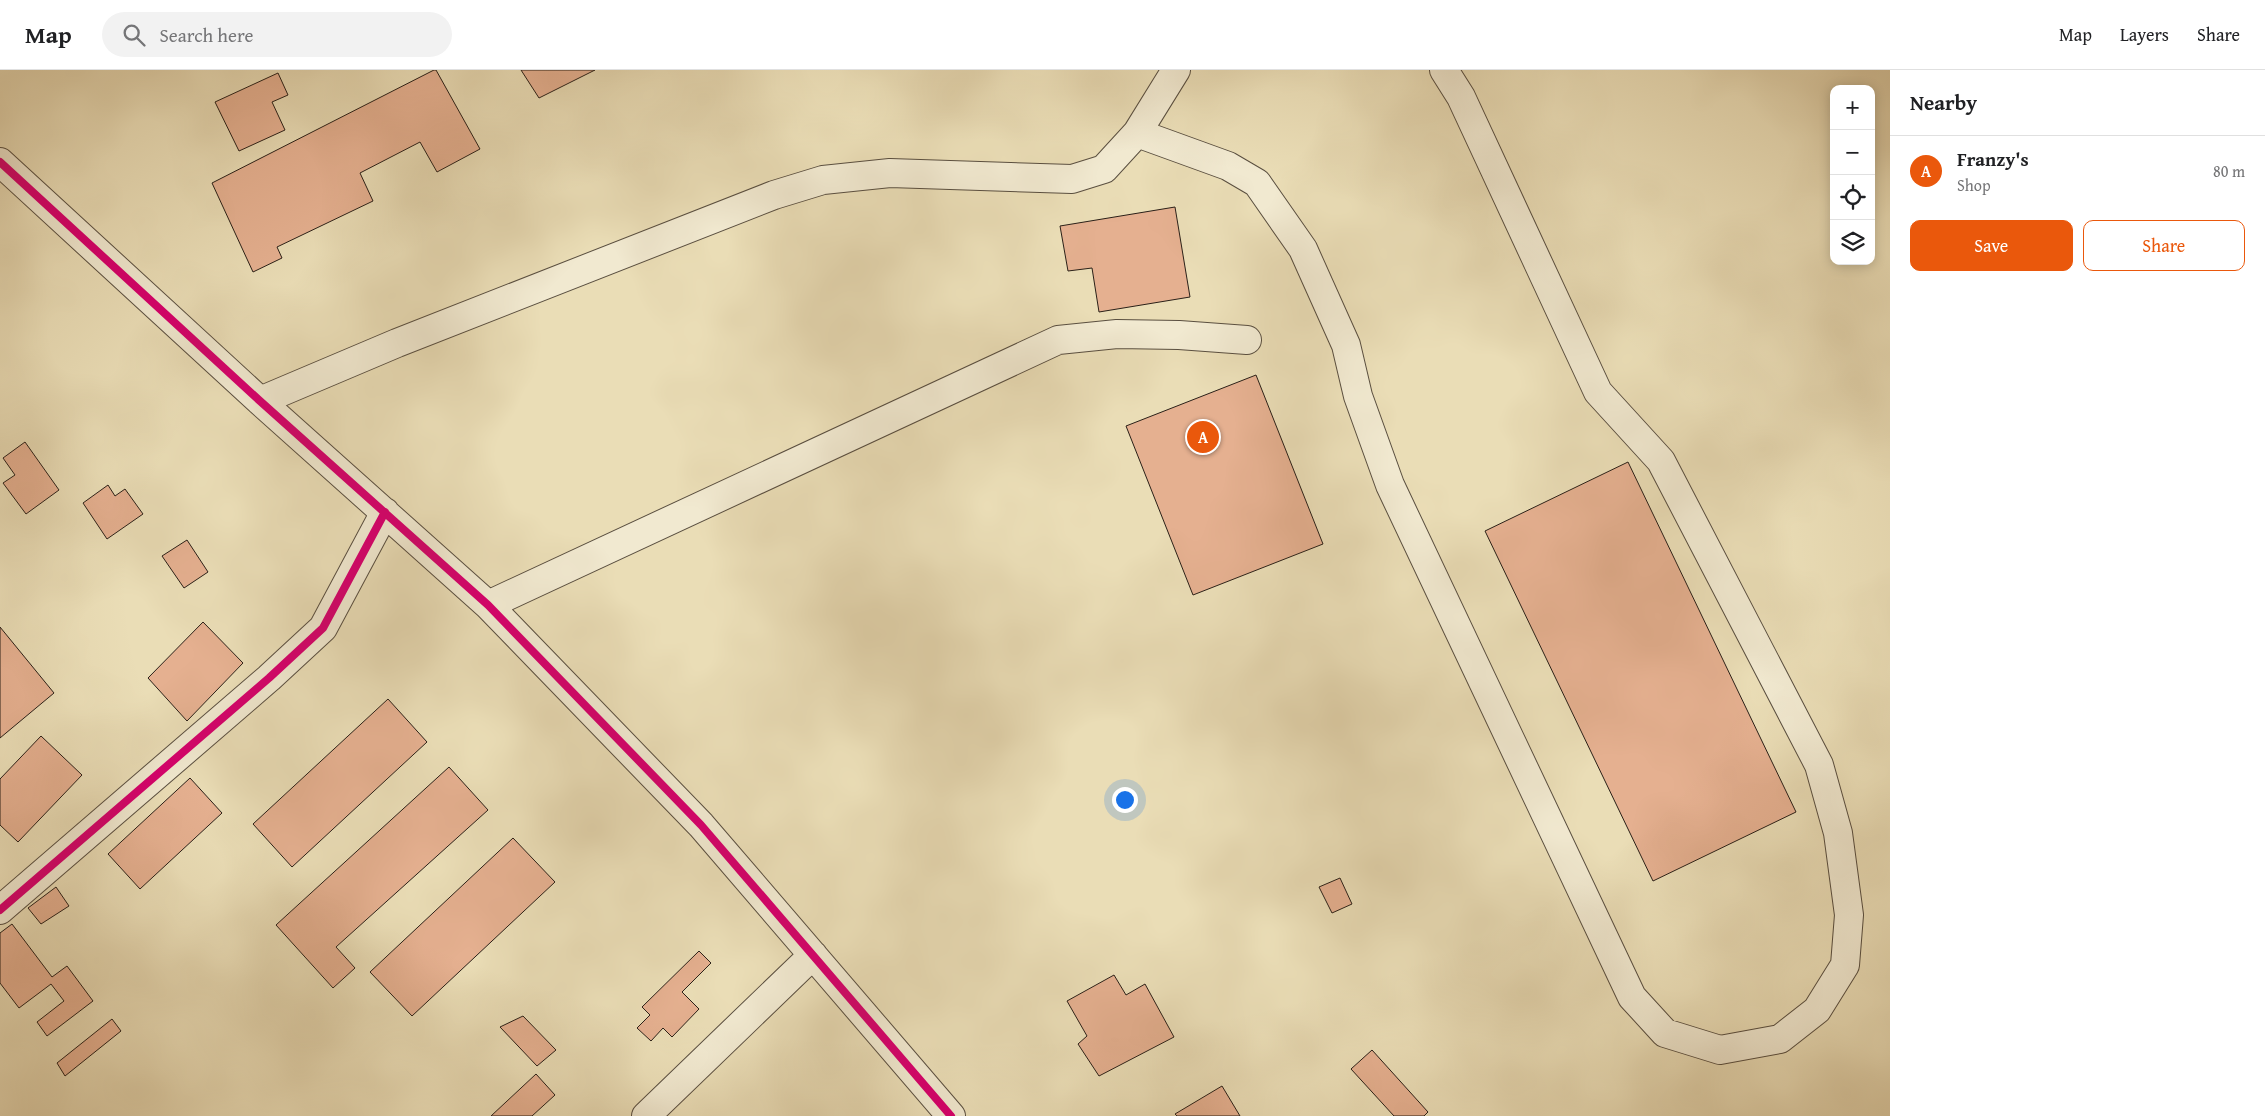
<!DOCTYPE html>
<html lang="en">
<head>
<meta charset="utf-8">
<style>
  :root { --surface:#fff; --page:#f2f2f2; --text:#202124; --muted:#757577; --line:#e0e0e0; --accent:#ea580c }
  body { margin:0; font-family:"Gentium Book Plus",serif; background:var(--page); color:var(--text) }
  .controls { position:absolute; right:15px; top:15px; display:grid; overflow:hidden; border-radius:10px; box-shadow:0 2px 12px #0003 }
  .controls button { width:45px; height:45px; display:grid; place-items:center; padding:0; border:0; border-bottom:1px solid var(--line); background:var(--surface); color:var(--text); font:25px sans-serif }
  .you { position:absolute; left:1124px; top:729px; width:18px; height:18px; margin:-12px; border:4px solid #fff; border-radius:50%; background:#1a73e8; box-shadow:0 0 0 8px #1a73e833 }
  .badge { display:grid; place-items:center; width:32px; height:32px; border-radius:50%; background:var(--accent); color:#fff; font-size:16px; font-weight:700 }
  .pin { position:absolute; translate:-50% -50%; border:2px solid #fff; box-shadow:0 1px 5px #0006 }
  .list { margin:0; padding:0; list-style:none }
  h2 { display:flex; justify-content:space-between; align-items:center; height:65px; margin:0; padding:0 20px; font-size:21px }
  h2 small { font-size:16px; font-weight:400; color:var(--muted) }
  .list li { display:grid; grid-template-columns:32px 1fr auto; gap:15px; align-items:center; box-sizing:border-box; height:70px; padding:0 20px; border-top:1px solid var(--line) }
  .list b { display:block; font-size:19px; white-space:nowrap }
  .list p { margin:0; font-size:16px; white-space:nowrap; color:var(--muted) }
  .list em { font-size:16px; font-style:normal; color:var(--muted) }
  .actions { display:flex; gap:10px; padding:15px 20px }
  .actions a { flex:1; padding:11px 0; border:1px solid var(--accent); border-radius:10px; text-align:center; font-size:18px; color:var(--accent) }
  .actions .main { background:var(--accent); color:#fff }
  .icon { flex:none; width:28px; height:28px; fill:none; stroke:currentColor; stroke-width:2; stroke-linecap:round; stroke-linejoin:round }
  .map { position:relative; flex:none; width:1890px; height:1046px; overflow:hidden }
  header { display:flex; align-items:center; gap:30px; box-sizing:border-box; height:70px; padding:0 25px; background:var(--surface); border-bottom:1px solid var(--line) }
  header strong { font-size:24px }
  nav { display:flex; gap:28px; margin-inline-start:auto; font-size:18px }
  .search { width:350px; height:45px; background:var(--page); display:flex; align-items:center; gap:12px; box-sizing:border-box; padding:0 18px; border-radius:28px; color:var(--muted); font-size:19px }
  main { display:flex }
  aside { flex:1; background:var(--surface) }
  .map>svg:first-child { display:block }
  .building { fill:#e5b090; stroke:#2a2018 }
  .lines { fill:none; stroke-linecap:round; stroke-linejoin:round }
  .minor-casing { stroke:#5a4f40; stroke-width:30 }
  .minor { stroke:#f1e9d0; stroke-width:28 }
  .cycleway-casing { stroke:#f1e9d0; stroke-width:11 }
  .cycleway { stroke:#d6006c; stroke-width:8 }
</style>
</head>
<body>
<header>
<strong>Map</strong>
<div class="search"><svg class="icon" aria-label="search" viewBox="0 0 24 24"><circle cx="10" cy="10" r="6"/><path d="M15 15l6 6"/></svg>Search here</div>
<nav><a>Map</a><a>Layers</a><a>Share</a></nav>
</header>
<main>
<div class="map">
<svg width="1890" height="1046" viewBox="0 0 1890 1046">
  <rect width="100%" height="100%" fill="#eaddb6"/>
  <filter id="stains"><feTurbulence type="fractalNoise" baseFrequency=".004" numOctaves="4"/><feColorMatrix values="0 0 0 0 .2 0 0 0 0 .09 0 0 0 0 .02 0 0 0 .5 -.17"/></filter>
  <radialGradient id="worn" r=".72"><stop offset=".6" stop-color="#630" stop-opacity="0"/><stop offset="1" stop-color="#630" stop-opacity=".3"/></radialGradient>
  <path class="building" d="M 434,0 L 436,0 L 480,79 L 437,102 L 420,72 L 360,103 L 373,131 L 277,177 L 282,188 L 253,202 L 212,113 Z
    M 521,0 L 595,0 L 539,28 Z
    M 278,3 L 288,25 L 272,32 L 285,60 L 239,81 L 215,32 Z
    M 1175,137 L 1190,227 L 1099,242 L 1092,198 L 1068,201 L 1060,156 Z
    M 1256,305 L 1323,474 L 1193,525 L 1126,356 Z
    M 25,372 L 59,420 L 26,444 L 3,413 L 15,405 L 3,388 Z
    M 1628,392 L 1796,742 L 1653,811 L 1485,461 Z
    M 108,415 L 115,426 L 125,419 L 143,444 L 107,469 L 83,433 Z
    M 187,470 L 208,502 L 184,518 L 162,486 Z
    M 203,552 L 243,593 L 187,651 L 148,608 Z
    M 0,557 L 54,623 L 0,668 Z
    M 388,629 L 427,672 L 292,797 L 253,754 Z
    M 41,666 L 82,705 L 18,772 L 0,755 L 0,709 Z
    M 449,697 L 488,740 L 336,877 L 355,898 L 333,918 L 276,855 Z
    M 190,708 L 222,743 L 140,819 L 108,784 Z
    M 513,768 L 555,812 L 412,946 L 370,902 Z
    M 1340,808 L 1352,834 L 1332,843 L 1319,817 Z
    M 56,817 L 69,836 L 41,854 L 28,838 Z
    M 12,854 L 52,907 L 67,896 L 93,931 L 47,966 L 37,952 L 64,931 L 51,914 L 19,938 L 0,913 L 0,863 Z
    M 699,881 L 711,893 L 682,922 L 699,939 L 672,967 L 663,958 L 651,971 L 637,958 L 650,945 L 642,937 Z
    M 1114,905 L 1126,925 L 1145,914 L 1174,967 L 1099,1006 L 1078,974 L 1087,966 L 1067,931 Z
    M 523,946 L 556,980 L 537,996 L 500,957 Z
    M 112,949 L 121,961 L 65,1006 L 57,993 Z
    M 1372,980 L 1428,1042 L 1424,1046 L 1394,1046 L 1351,999 Z
    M 536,1004 L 555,1025 L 532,1046 L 491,1046 Z
    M 1222,1016 L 1240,1046 L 1177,1046 L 1175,1044 Z"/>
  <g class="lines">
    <defs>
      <path id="minor" d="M 1137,63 L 1228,96 L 1257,113 L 1303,179 L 1346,275 L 1358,326 L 1390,415 L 1632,927 L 1665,963 L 1720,980 L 1780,969 L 1817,940 L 1845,895 L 1849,845 L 1838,763 L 1819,695 L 1661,391 L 1598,322 L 1461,27 L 1444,0
        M 0,92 L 260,331 L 488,535 L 701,755 L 951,1046
        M 260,331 L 397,273 L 774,125 L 823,110 L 890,103 L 1072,109 L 1104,99 L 1137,63 L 1176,0
        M 488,535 L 1058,270 L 1117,264 L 1179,265 L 1247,270
        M 0,840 L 269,608 L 323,558 L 385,442
        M 646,1046 L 813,885"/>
    </defs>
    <use href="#minor" class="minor-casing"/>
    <use href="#minor" class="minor"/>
    <defs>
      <path id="cycleway" d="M 0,92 L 260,331 L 488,535 L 701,755 L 951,1046
        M 0,840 L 269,608 L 323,558 L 385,442"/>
    </defs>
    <use href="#cycleway" class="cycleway-casing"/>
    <use href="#cycleway" class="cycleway"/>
  </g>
  <rect width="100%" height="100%" filter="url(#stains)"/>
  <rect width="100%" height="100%" fill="url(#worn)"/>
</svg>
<div class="controls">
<button>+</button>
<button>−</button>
<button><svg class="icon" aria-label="locate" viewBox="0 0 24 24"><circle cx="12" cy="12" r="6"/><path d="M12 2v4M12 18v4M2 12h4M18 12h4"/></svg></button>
<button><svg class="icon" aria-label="layers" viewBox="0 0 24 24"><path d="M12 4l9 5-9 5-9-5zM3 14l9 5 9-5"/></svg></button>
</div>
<div class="you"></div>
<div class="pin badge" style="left:1203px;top:367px">A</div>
</div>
<aside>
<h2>Nearby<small></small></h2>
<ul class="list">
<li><span class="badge">A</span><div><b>Franzy's</b><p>Shop</p></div><em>80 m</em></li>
</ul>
<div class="actions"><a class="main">Save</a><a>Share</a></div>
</aside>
</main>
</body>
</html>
